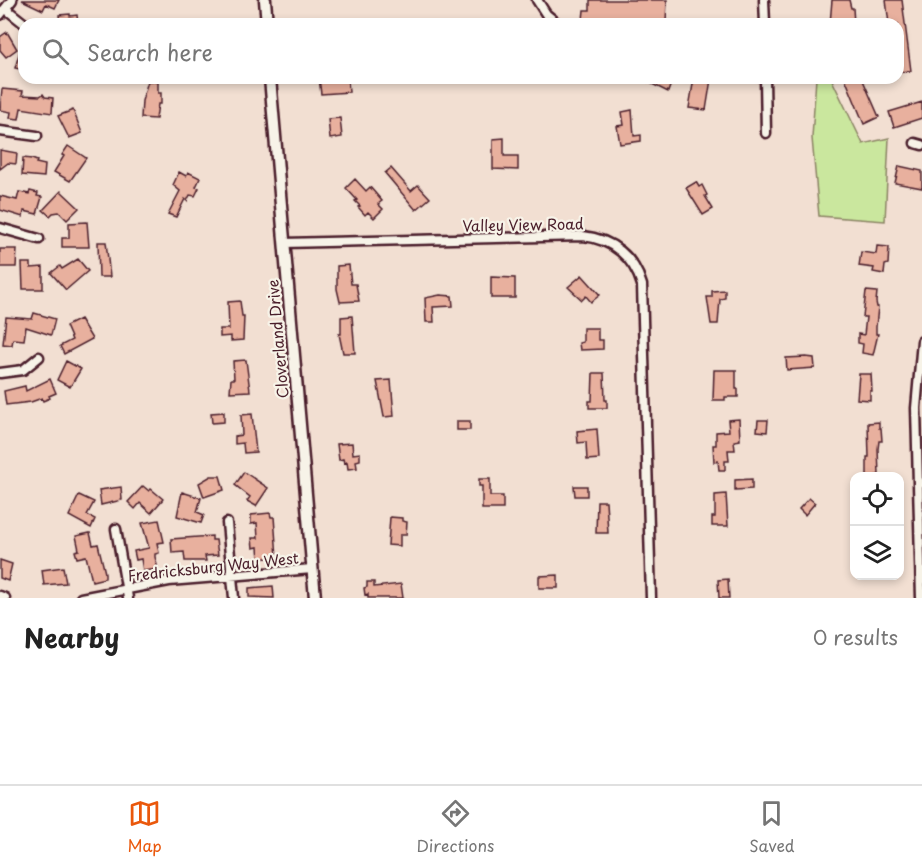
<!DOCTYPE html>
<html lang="en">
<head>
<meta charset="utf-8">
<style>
  :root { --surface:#fff; --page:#f6f6f6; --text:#222; --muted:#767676; --line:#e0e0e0; --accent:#ea580c }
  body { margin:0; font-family:"Playpen Sans",sans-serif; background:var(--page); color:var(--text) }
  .controls { position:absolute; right:18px; bottom:18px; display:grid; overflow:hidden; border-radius:12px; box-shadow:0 3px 9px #0003 }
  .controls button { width:54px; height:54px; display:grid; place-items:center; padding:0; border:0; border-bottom:2px solid var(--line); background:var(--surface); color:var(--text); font:30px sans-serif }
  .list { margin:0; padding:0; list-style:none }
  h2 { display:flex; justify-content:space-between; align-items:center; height:78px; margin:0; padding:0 24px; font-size:26px }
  h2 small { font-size:20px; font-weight:400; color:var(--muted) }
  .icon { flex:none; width:33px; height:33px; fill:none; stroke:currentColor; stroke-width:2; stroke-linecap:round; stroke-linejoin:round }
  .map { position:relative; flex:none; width:922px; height:598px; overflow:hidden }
  .search { position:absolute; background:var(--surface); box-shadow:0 3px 9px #0003; left:18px; right:18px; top:18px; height:66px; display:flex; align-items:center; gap:15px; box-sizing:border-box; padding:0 21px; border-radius:18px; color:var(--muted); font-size:22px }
  .sheet { height:186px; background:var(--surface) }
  nav { display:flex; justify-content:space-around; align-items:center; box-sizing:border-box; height:84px; border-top:2px solid var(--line); background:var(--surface); font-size:16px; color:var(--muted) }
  nav a { display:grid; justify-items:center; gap:3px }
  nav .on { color:var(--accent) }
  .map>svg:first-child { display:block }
  .green { fill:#cae79e; stroke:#8a8364; stroke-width:1.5 }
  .building { fill:#e8b09e; stroke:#4a1f2b; stroke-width:1.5 }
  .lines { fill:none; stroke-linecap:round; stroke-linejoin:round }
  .minor-casing { stroke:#4a1f2b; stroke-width:13 }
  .tertiary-casing { stroke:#4a1f2b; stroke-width:15 }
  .minor { stroke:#f7f3e8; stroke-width:8 }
  .tertiary { stroke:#f7f3e8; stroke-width:10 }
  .labels { text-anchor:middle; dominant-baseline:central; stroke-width:4.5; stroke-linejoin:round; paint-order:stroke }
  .street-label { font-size:15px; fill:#4a1f2b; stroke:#f7f3e8 }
</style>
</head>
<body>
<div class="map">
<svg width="922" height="598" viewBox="0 0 922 598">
  <rect width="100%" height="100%" fill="#f2dfd2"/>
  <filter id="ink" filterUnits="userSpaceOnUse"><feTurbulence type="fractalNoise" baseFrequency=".0167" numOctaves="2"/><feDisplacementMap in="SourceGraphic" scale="12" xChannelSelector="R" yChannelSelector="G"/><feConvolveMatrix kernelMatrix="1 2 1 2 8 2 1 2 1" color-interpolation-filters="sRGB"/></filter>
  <g filter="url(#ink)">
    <path class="green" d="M 816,78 L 831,78 L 863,144 L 889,138 L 885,221 L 819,216 L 812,138 Z"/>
    <path class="building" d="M 22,0 L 59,0 L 55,8 L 46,4 L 43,10 Z
      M 590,0 L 667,0 L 666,22 L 583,20 L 584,10 L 590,10 Z
      M 832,0 L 849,0 L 851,8 L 853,8 L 854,24 L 830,24 Z
      M 886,0 L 902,0 L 911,71 L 898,72 L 898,24 L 889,24 Z
      M 70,14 L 70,16 L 77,15 L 78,24 L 60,24 L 59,15 Z
      M 7,32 L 17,49 L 6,57 L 0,50 L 0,37 Z
      M 22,44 L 24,44 L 24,70 L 15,68 Z
      M 319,78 L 340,78 L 340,81 L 348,80 L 349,92 L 321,94 Z
      M 640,78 L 673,78 L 668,92 Z
      M 694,78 L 711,79 L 706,110 L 689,108 Z
      M 845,78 L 862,78 L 879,117 L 864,124 Z
      M 148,81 L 158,81 L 158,93 L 161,93 L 161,104 L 158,104 L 156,119 L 141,118 L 142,101 Z
      M 2,89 L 23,91 L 22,95 L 40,96 L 43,94 L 45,97 L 53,98 L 52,113 L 21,108 L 19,119 L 10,118 L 11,112 L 0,110 Z
      M 922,102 L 922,118 L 894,127 L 889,112 Z
      M 73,110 L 82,133 L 69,138 L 58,116 Z
      M 632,110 L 634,136 L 641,135 L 641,141 L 620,144 L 617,126 L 624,125 L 622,112 Z
      M 340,118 L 342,137 L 330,139 L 328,119 Z
      M 504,138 L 504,156 L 518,156 L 518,170 L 493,169 L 493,139 Z
      M 68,146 L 86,158 L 70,181 L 54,172 L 64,156 L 62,155 Z
      M 0,150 L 17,153 L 16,164 L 8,163 L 0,169 Z
      M 23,158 L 32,159 L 37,161 L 36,163 L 45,165 L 44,177 L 22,175 Z
      M 899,166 L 922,171 L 922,188 L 895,183 Z
      M 391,168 L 411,191 L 418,185 L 430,198 L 416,210 L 385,173 Z
      M 179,172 L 186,176 L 188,172 L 200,178 L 196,187 L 199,188 L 195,196 L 190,195 L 187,201 L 185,199 L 176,217 L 168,214 L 180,191 L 173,185 Z
      M 355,179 L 366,191 L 370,187 L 382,201 L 378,204 L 383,209 L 374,218 L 368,212 L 365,215 L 358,207 L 360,206 L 355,201 L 357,200 L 346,188 Z
      M 696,182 L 699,187 L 702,185 L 707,195 L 705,196 L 713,209 L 703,215 L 686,188 Z
      M 30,191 L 38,193 L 37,196 L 42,197 L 37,214 L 24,211 L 23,217 L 0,210 L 0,196 L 17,200 L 19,192 L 29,194 Z
      M 61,191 L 79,208 L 67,220 L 59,212 L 53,213 L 50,216 L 43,210 Z
      M 87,222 L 89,247 L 62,247 L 62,238 L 69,238 L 69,223 Z
      M 98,242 L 106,242 L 110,277 L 99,277 Z
      M 877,246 L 889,247 L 888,264 L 885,265 L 884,274 L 873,272 L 874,268 L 859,266 L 861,252 L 876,254 Z
      M 0,249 L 17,249 L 16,267 L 0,267 Z
      M 78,259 L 88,271 L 66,290 L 51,273 L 60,266 L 62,269 Z
      M 22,263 L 31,263 L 31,268 L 43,267 L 43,289 L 23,289 Z
      M 349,265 L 351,284 L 356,284 L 359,301 L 340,302 L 337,289 L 337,266 Z
      M 582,275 L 600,295 L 591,302 L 586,296 L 582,300 L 568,287 Z
      M 491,277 L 515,278 L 515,298 L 491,298 Z
      M 725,290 L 725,298 L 720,299 L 718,324 L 711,324 L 707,297 L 712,297 L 712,291 Z
      M 866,291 L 877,292 L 876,302 L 877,307 L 878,307 L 876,327 L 876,334 L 878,334 L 873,355 L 862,353 L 863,344 L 858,343 L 858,334 L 864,335 L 866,317 L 863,317 Z
      M 440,295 L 452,296 L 453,306 L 433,307 L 434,322 L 426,322 L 425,298 Z
      M 240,301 L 242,316 L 244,316 L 243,340 L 231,341 L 231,336 L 220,337 L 220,329 L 229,329 L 228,302 Z
      M 34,313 L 55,319 L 51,335 L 26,327 L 24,340 L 13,339 L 12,345 L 3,344 L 6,317 L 32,319 Z
      M 352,316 L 355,353 L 343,353 L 339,334 L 341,334 L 341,317 Z
      M 80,319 L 92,339 L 64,354 L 60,346 L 72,340 L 66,326 Z
      M 583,328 L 598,328 L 598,340 L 603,340 L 603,349 L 580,350 L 579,343 L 583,342 Z
      M 806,357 L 814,358 L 815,368 L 787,370 L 786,358 Z
      M 246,360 L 250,391 L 230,392 L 231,379 L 234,379 L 233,361 Z
      M 66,361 L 81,369 L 70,387 L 57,380 Z
      M 714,370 L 736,370 L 736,389 L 738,389 L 738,397 L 725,397 L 725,400 L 713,400 Z
      M 593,373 L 604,373 L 605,400 L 607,400 L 607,408 L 589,408 L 589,401 L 592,401 Z
      M 859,374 L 871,374 L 872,391 L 870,391 L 870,400 L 857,399 Z
      M 50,379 L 56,393 L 49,396 L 50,398 L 43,401 L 42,398 L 31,402 L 6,405 L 4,391 L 25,386 L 26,391 Z
      M 391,380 L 394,416 L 384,417 L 377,381 Z
      M 224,412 L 224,422 L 212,423 L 211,413 Z
      M 252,414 L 256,452 L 244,453 L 243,443 L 235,444 L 235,436 L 242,435 L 241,415 Z
      M 739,419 L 740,440 L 734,441 L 735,450 L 728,450 L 729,461 L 725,461 L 725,470 L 719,470 L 718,461 L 714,462 L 713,445 L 716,445 L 716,432 L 729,431 L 728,420 Z
      M 758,420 L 768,420 L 767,432 L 757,431 Z
      M 457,421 L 470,421 L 470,430 L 457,430 Z
      M 879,422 L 879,428 L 881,428 L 882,441 L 879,441 L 878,449 L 879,475 L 867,477 L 867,457 L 869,457 L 868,423 Z
      M 597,429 L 599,459 L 587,460 L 586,442 L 578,443 L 577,431 Z
      M 352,443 L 353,454 L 360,453 L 360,460 L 356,461 L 357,468 L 348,469 L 347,462 L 344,463 L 343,459 L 339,460 L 337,444 Z
      M 244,472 L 268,488 L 256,506 L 247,501 L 250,497 L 235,485 Z
      M 211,476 L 220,476 L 224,490 L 204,497 L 199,483 Z
      M 479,479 L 490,479 L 490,496 L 503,496 L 503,509 L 482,509 L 482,486 L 479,486 Z
      M 752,479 L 752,489 L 735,490 L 735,480 Z
      M 143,486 L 149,491 L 151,489 L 163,499 L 151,513 L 140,503 L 135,509 L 128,502 Z
      M 574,486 L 587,486 L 587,496 L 575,496 Z
      M 121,487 L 122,500 L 101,505 L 99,490 Z
      M 182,492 L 201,498 L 197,512 L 204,515 L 201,523 L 177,516 Z
      M 726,494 L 728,526 L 712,526 L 712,517 L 715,517 L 715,495 Z
      M 79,495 L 94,502 L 87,515 L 95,519 L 91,528 L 69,516 Z
      M 809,498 L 815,503 L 805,515 L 799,509 Z
      M 597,501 L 606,501 L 608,533 L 596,533 Z
      M 270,513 L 271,517 L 274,517 L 277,557 L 259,559 L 258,547 L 253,548 L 252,538 L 258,538 L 257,523 L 251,524 L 251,515 Z
      M 390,517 L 402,518 L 402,521 L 407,522 L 406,535 L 400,535 L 400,546 L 388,545 Z
      M 159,520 L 164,542 L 157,543 L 159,553 L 155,554 L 155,557 L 158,569 L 143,571 L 141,559 L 136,560 L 134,551 L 149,548 L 142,523 Z
      M 90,533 L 93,545 L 98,544 L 105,573 L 105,578 L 92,581 L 86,556 L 77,558 L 75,551 L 79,550 L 76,536 Z
      M 212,536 L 212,540 L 216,540 L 218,555 L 205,556 L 206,561 L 185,561 L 184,552 L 172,553 L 171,539 Z
      M 0,560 L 12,564 L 8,581 L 0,578 Z
      M 63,567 L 66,583 L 44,585 L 42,570 Z
      M 558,575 L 558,588 L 539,588 L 539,576 Z
      M 728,579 L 729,598 L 719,598 L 718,580 Z
      M 367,582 L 374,582 L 374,587 L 401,584 L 403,598 L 368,598 L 368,594 L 365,595 L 364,588 L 367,587 Z
      M 273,586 L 274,598 L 249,597 L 249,588 Z"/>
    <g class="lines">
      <defs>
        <path id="minor" d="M 537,0 L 546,14 L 558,24
          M 764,0 L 765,24
          M 6,9 L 25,24
          M 0,15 L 12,0
          M 765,78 L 766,133
          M 0,131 L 37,136
          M 915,143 L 922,145
          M 0,228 L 39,239
          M 284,243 L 583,236 C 612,239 634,257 642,285 L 651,598
          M 0,373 L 23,370 L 39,357
          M 227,523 L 234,598
          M 116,529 L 128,598
          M 0,596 L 5,598
          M 81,598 L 169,581 L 312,569
          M 921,598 L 916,408 L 922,341"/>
        <path id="tertiary" d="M 265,0 L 267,24
          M 270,78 L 315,598"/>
      </defs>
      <use href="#minor" class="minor-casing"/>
      <use href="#tertiary" class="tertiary-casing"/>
      <use href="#minor" class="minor"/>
      <use href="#tertiary" class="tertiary"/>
    </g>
  </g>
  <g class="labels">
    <g class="street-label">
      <text transform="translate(523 224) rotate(-1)">Valley View Road</text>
      <text transform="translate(277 339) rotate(-95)">Cloverland Drive</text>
      <text transform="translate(213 566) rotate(-6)">Fredricksburg Way West</text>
    </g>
  </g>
</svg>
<div class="controls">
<button><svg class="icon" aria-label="locate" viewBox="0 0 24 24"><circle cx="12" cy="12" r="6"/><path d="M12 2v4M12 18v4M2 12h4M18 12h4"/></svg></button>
<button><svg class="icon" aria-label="layers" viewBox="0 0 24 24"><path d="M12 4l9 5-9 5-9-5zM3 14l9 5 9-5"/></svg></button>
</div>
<div class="search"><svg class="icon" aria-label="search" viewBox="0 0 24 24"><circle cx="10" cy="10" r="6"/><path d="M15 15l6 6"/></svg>Search here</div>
</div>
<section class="sheet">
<h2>Nearby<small>0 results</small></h2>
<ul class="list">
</ul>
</section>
<nav>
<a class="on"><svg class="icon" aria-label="map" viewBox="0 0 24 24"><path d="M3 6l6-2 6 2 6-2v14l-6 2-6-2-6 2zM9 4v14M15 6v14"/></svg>Map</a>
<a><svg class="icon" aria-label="directions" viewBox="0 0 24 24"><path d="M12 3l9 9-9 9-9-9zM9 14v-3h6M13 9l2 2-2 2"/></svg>Directions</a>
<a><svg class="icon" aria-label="saved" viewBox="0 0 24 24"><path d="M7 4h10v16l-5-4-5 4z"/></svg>Saved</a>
</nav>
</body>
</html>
